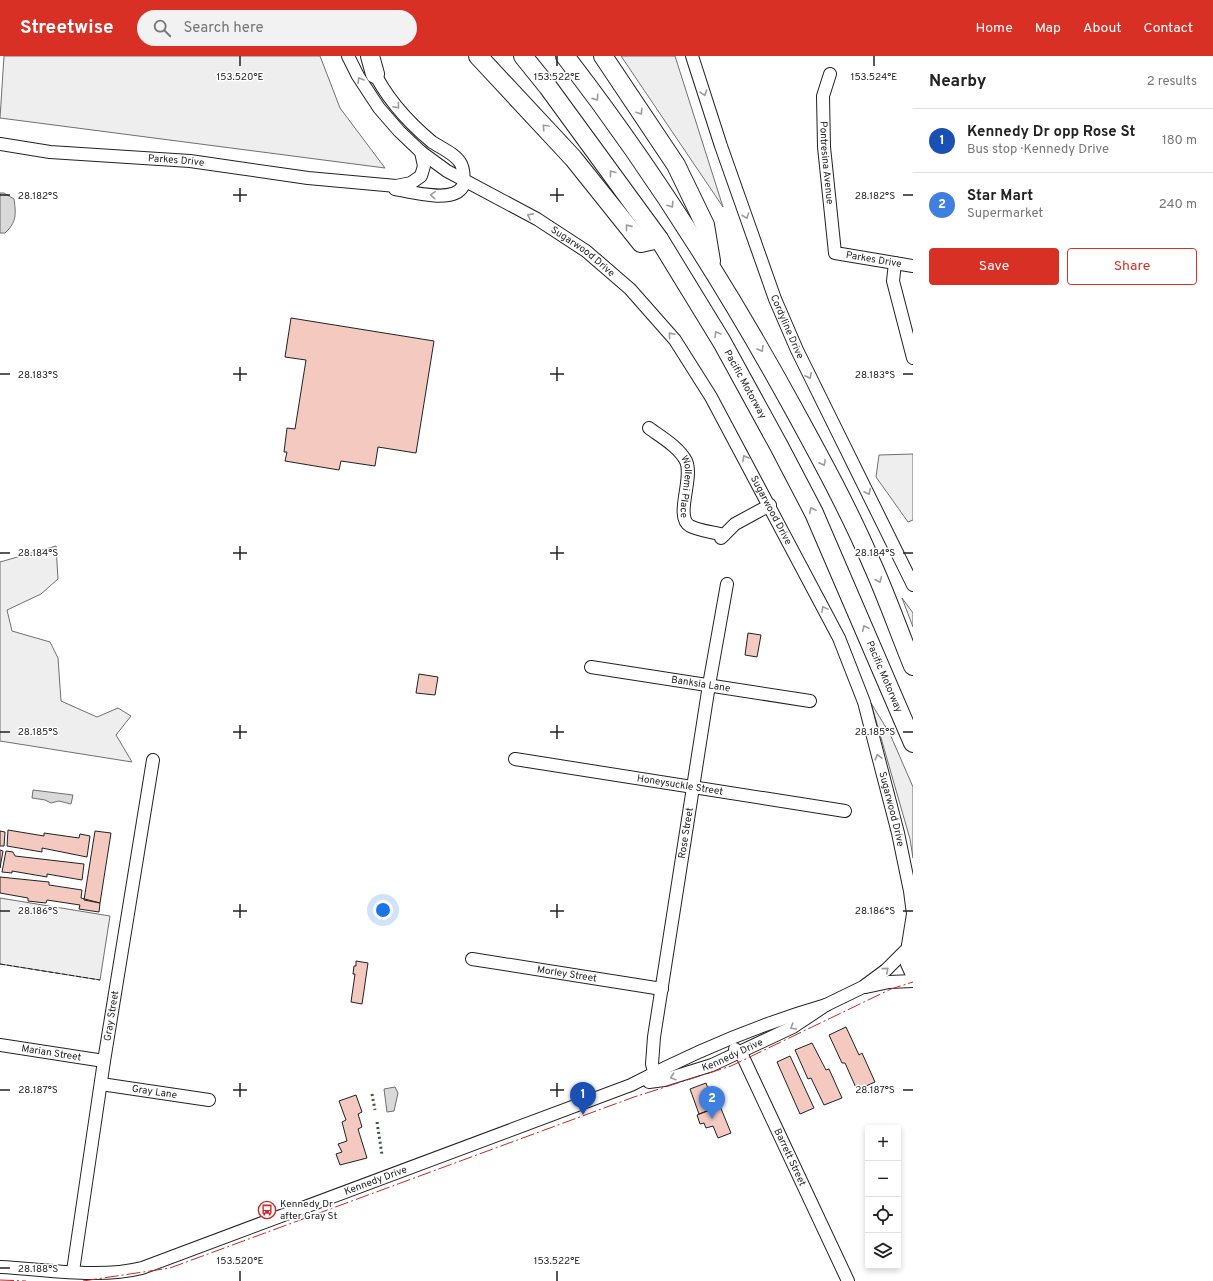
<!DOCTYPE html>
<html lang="en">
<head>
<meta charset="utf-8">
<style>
  :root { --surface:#fff; --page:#f2f2f2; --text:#222; --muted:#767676; --line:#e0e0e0; --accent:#d93025 }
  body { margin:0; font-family:Overpass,sans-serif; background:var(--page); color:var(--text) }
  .controls { position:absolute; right:12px; bottom:12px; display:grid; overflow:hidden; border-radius:4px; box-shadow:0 2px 6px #0003 }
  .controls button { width:36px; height:36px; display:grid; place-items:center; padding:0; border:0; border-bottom:1px solid var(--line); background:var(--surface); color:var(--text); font:20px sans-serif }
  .you { position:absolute; left:383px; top:854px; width:14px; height:14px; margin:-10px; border:3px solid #fff; border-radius:50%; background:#1a73e8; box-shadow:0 0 0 6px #1a73e833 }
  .badge { display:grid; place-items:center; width:26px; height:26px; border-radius:50%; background:var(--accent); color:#fff; font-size:13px; font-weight:700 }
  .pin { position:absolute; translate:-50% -33px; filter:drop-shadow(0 1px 2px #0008) }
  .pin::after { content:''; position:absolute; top:21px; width:14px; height:12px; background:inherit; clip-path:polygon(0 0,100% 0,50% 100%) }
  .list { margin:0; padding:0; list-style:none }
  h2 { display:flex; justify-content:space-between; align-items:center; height:52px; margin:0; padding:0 16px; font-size:17px }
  h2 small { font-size:13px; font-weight:400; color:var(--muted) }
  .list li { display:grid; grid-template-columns:26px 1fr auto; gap:12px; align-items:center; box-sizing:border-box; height:64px; padding:0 16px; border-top:1px solid var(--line) }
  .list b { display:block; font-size:15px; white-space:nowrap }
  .list p { margin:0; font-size:13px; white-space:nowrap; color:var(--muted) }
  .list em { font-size:13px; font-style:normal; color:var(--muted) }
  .actions { display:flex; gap:8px; padding:12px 16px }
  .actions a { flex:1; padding:9px 0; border:1px solid var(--accent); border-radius:4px; text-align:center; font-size:14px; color:var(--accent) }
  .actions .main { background:var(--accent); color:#fff }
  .icon { flex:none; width:22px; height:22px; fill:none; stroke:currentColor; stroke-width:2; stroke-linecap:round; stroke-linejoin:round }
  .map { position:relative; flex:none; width:913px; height:1225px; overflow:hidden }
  header { display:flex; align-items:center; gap:24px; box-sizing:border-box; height:56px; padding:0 20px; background:var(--accent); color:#fff }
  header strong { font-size:19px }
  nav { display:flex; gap:22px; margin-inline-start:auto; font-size:14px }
  .search { width:280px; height:36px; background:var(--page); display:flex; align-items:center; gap:10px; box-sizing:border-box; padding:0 14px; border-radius:22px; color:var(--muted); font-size:15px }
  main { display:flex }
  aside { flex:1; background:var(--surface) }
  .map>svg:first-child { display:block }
  .green { fill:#eee; stroke:#6f6f6f }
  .water { fill:#d9d9d9; stroke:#6f6f6f }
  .building { fill:#f3c9c0; stroke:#222 }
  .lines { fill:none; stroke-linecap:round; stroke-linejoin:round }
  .minor-casing { stroke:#222; stroke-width:14 }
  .highway-casing { stroke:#222; stroke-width:20 }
  .minor { stroke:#fff; stroke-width:12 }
  .highway { stroke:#fff; stroke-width:18 }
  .hedge { stroke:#2f5e38; stroke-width:3; stroke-dasharray:2 3; stroke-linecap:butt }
  .fence { stroke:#222; stroke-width:1; stroke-dasharray:5 2; stroke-linecap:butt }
  .power { stroke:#c62828; stroke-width:1; stroke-dasharray:14 3 2 3; stroke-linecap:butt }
  .oneway { stroke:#9c9c9c }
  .ticks { fill:none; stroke:#222; stroke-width:1.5 }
  .labels { text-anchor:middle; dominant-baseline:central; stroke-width:3; stroke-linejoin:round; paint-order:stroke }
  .street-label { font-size:10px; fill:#222; stroke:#fff }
  .poi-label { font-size:10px; fill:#222; stroke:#fff; text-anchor:start }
  .ticks-label { font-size:10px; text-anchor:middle; fill:#222; stroke:#fff; stroke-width:3; stroke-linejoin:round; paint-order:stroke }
</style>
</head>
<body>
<header>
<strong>Streetwise</strong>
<div class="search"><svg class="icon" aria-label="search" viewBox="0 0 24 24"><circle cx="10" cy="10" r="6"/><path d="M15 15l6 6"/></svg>Search here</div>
<nav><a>Home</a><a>Map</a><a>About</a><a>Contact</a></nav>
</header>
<main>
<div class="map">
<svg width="913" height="1225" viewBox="0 0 913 1225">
  <rect width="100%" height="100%" fill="#fff"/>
  <path class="green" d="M 4,0 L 320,0 L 340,52 L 385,112 L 0,62 Z
    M 621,0 L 675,0 L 723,151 Z
    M 913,398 L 913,464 L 908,466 L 876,421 L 879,399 Z
    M 56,490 L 58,523 L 41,538 L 7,554 L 12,575 L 50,586 L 58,602 L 61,645 L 97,661 L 118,652 L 131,660 L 116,679 L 132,706 L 0,685 L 0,506 Z
    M 902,542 L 913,557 L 913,571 Z
    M 871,647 L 890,678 L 913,731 L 913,802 L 910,783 Z
    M 0,842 L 110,860 L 100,924 L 0,908 Z"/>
  <path class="water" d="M 0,137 L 4,137 L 14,143 C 16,158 17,166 5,177 L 0,177 Z
    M 33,734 L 73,739 L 71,748 L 59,745 L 51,747 L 45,744 L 32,742 Z
    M 395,1031 L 398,1037 L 394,1055 L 387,1056 L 384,1033 Z"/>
  <path class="building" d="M 291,262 L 434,285 L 416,397 L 378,391 L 375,410 L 341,405 L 339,414 L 285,405 L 287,396 L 284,396 L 287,372 L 295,373 L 306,304 L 285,301 Z
    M 748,577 L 761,579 L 757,601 L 745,599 Z
    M 419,618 L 438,621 L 435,639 L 416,637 Z
    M 8,774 L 44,780 L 44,777 L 79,782 L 80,778 L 90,780 L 87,801 L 42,792 L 42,796 L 7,790 Z
    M 0,775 L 5,776 L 4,790 L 0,790 Z
    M 95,775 L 111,777 L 100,847 L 84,844 Z
    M 0,794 L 3,795 L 0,812 Z
    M 6,795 L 13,796 L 15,800 L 84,808 L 82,824 L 47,818 L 47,821 L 12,815 L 12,817 L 2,816 Z
    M 0,821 L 49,826 L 49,829 L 82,834 L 81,842 L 100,847 L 99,856 L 79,853 L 80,849 L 47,844 L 46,847 L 28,845 L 28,842 L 0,837 Z
    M 356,905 L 368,907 L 362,948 L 351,946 L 355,918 L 353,918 L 354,910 L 356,910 Z
    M 846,971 L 859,999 L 862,997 L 875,1026 L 857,1034 L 845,1007 L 842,1007 L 829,979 Z
    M 812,987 L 826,1014 L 829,1013 L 842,1042 L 824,1049 L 811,1022 L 808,1023 L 795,994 Z
    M 790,1000 L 814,1052 L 800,1058 L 777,1006 Z
    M 706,1027 L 715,1052 L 699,1058 L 690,1033 Z
    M 356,1039 L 362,1056 L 358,1058 L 362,1071 L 358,1073 L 367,1102 L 340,1109 L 336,1098 L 342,1096 L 338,1088 L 347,1085 L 342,1066 L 346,1064 L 339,1045 Z
    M 720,1050 L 731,1077 L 718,1082 L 713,1070 L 706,1072 L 704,1067 L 700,1068 L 697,1059 Z"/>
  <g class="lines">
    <defs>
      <g id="minor">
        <path id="s1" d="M 348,0 L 358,20 L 379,52 L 399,75 L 421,96 L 447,115 L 537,163 L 586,195 L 630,233 L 675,284 L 711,341 L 839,582 L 864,646 L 898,777 L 910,835 L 913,858 L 908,889"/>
        <path id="s2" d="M 692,0 L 721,90 L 775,243 L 797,294 L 913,529"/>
        <path d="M 372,12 C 385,40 408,66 432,86 C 441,92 456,98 461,108 C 464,114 464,123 463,130 C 454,148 411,136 395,133"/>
        <path id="s3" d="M 830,18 L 823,40 L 824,91 L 835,197 L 913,210"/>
        <path id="s4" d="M 0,88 L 50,96 L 190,105 L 308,122 L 396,130 L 411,127 L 421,120 L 424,110 L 421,96"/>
        <path d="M 895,207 L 893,225 L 913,302"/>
        <path id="s5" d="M 649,372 C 661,381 679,391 686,405 C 694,422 674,461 690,470 C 700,475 713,476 724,479"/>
        <path d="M 721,482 L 735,468 L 770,449"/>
        <path id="s6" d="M 591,611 L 810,645"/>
        <path id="s7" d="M 515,703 L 845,755"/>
        <path d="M 908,890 L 907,908 L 913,921"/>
        <path id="s8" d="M 472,903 L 662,933"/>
        <path d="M 866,931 L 889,926 L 913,925"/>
        <path id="s9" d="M 0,989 L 104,1005"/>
        <path id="s10" d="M 735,993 L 743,1001 L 848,1225"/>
        <path id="s11" d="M 656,1024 L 652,1008 L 654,981 L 709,629 L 727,528"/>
        <path id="s12" d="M 649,1026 L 664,1024 L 712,1009 L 793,971 L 826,949 L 863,931 L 886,914 L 907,893"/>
        <path id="s13" d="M 101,1028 L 209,1044"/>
        <path id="s14" d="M 0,1211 C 45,1213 98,1223 142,1212 L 631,1029 C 692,997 760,968 826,949"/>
        <path id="s15" d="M 73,1215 L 104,1005 L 153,704"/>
      </g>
      <g id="highway">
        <path d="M 370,0 L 375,18"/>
        <path d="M 478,0 L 573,102 L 641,187 L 659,183"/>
        <path id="s16" d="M 523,0 L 548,31 L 659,183 L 722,286 L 779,390 L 814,457 L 913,687"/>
        <path d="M 565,0 C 650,110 725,228 792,350 C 820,401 849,454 872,508 C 887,541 899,576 913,610"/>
        <path d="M 603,0 L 676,109 L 705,169 L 711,205"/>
      </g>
    </defs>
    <use href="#minor" class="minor-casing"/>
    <use href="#highway" class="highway-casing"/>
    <use href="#minor" class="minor"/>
    <use href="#highway" class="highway"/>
    <path class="hedge" d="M 372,1038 L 375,1054
      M 377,1066 L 382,1099"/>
    <path class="fence" d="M 0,908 L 100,924"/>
    <path class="power" d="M 0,1224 L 26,1225
      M 83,1225 L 170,1212 L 634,1041 L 731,1010 L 891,933 L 913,926"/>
  </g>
  <defs><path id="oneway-chevron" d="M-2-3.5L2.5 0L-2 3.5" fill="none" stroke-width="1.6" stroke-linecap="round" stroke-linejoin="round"/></defs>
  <g class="oneway">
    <use href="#oneway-chevron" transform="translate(360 24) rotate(-121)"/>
    <use href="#oneway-chevron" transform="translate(704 37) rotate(72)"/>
    <use href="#oneway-chevron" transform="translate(596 42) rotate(55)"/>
    <use href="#oneway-chevron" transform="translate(397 50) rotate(49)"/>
    <use href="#oneway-chevron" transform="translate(640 56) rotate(56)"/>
    <use href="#oneway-chevron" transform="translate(545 71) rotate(-133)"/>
    <use href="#oneway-chevron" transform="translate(612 117) rotate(-127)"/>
    <use href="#oneway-chevron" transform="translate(433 139) rotate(-176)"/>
    <use href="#oneway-chevron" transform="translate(671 149) rotate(56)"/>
    <use href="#oneway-chevron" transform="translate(530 160) rotate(-152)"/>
    <use href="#oneway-chevron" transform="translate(746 160) rotate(71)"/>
    <use href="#oneway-chevron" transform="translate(628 171) rotate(-129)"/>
    <use href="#oneway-chevron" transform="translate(717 278) rotate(-121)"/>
    <use href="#oneway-chevron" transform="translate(671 279) rotate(-131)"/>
    <use href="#oneway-chevron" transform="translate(761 293) rotate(61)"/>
    <use href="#oneway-chevron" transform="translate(809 320) rotate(64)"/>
    <use href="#oneway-chevron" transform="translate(745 402) rotate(-119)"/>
    <use href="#oneway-chevron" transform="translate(823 407) rotate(64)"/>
    <use href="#oneway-chevron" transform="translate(868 436) rotate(63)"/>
    <use href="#oneway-chevron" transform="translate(812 454) rotate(-116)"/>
    <use href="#oneway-chevron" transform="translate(879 524) rotate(68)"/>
    <use href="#oneway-chevron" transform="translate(824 553) rotate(-118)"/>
    <use href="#oneway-chevron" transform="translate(865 572) rotate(-114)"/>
    <use href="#oneway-chevron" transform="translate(878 701) rotate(-105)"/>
    <use href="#oneway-chevron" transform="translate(886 914) rotate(-40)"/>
    <use href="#oneway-chevron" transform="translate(793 971) rotate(149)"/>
    <use href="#oneway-chevron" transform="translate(673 1021) rotate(162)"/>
  </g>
  <path class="ticks" d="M 240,0 L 240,10M 557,0 L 557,10M 874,0 L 874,10M 240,132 L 240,146M 557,132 L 557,146M 0,139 L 10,139M 233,139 L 247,139M 550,139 L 564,139M 903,139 L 913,139M 240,311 L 240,325M 557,311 L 557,325M 0,318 L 10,318M 233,318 L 247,318M 550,318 L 564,318M 903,318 L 913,318M 240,490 L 240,504M 557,490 L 557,504M 0,497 L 10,497M 233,497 L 247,497M 550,497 L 564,497M 903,497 L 913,497M 240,669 L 240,683M 557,669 L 557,683M 0,676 L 10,676M 233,676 L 247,676M 550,676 L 564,676M 903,676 L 913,676M 240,848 L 240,862M 557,848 L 557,862M 0,855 L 10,855M 233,855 L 247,855M 550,855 L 564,855M 903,855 L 913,855M 240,1027 L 240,1041M 557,1027 L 557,1041M 0,1034 L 10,1034M 233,1034 L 247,1034M 550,1034 L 564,1034M 903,1034 L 913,1034M 0,1212 L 10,1212M 240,1215 L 240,1225M 557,1215 L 557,1225"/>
  <defs>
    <symbol id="bus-ring" viewBox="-11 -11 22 22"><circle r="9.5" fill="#fff" stroke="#c62828" stroke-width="1.5"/><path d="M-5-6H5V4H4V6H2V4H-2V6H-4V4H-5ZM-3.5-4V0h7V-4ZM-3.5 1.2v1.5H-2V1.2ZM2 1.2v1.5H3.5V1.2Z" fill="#c62828"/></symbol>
  </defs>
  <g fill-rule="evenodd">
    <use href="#bus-ring" x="257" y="1144" width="20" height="20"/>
  </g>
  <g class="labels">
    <g class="street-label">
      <text stroke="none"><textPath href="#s4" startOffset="177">Parkes Drive</textPath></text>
      <text stroke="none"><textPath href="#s3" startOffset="90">Pontresina Avenue</textPath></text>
      <text stroke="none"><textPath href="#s1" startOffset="312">Sugarwood Drive</textPath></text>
      <text stroke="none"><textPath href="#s3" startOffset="220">Parkes Drive</textPath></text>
      <text stroke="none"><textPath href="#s2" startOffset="287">Cordyline Drive</textPath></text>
      <text stroke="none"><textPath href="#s16" startOffset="397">Pacific Motorway</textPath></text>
      <text stroke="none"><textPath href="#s5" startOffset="76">Wollemi Place</textPath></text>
      <text stroke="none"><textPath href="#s1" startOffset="636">Sugarwood Drive</textPath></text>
      <text stroke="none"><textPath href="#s16" startOffset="721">Pacific Motorway</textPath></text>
      <text stroke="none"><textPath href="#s6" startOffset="111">Banksia Lane</textPath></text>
      <text stroke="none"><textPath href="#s7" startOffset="167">Honeysuckle Street</textPath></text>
      <text stroke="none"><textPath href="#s1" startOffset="960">Sugarwood Drive</textPath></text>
      <text stroke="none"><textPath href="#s11" startOffset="250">Rose Street</textPath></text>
      <text stroke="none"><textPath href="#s8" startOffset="96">Morley Street</textPath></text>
      <text stroke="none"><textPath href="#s15" startOffset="258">Gray Street</textPath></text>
      <text stroke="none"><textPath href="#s9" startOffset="52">Marian Street</textPath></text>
      <text stroke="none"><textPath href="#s12" startOffset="88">Kennedy Drive</textPath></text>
      <text stroke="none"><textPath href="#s13" startOffset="54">Gray Lane</textPath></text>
      <text stroke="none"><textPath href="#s10" startOffset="122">Barrett Street</textPath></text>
      <text stroke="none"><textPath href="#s14" startOffset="392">Kennedy Drive</textPath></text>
    </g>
    <g class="poi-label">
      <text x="280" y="1148">Kennedy Dr<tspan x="280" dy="12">after Gray St</tspan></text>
    </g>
  </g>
  <g class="ticks-label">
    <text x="240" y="24">153.520°E</text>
    <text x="557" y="24">153.522°E</text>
    <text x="874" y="24">153.524°E</text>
    <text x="38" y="143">28.182°S</text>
    <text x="875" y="143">28.182°S</text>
    <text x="38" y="322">28.183°S</text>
    <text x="875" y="322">28.183°S</text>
    <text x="38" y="500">28.184°S</text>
    <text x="875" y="500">28.184°S</text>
    <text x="38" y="679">28.185°S</text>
    <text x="875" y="679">28.185°S</text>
    <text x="38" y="858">28.186°S</text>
    <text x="875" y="858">28.186°S</text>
    <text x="38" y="1037">28.187°S</text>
    <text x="875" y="1037">28.187°S</text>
    <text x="240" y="1208">153.520°E</text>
    <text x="557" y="1208">153.522°E</text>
    <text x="38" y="1216">28.188°S</text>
  </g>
</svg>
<div class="controls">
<button>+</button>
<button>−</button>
<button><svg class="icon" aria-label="locate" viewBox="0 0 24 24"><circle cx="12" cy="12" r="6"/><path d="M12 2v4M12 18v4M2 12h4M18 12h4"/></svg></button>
<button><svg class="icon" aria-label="layers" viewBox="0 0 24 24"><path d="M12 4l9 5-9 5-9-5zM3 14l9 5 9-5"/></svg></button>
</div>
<div class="you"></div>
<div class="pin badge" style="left:583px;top:1059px;background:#1a4fb4">1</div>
<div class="pin badge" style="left:712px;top:1063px;background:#3f7fe0">2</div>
</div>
<aside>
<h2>Nearby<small>2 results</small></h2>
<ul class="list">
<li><span class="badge" style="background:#1a4fb4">1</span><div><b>Kennedy Dr opp Rose St</b><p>Bus stop · Kennedy Drive</p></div><em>180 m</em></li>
<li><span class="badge" style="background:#3f7fe0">2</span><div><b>Star Mart</b><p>Supermarket</p></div><em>240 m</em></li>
</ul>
<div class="actions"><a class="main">Save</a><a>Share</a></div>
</aside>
</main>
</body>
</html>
